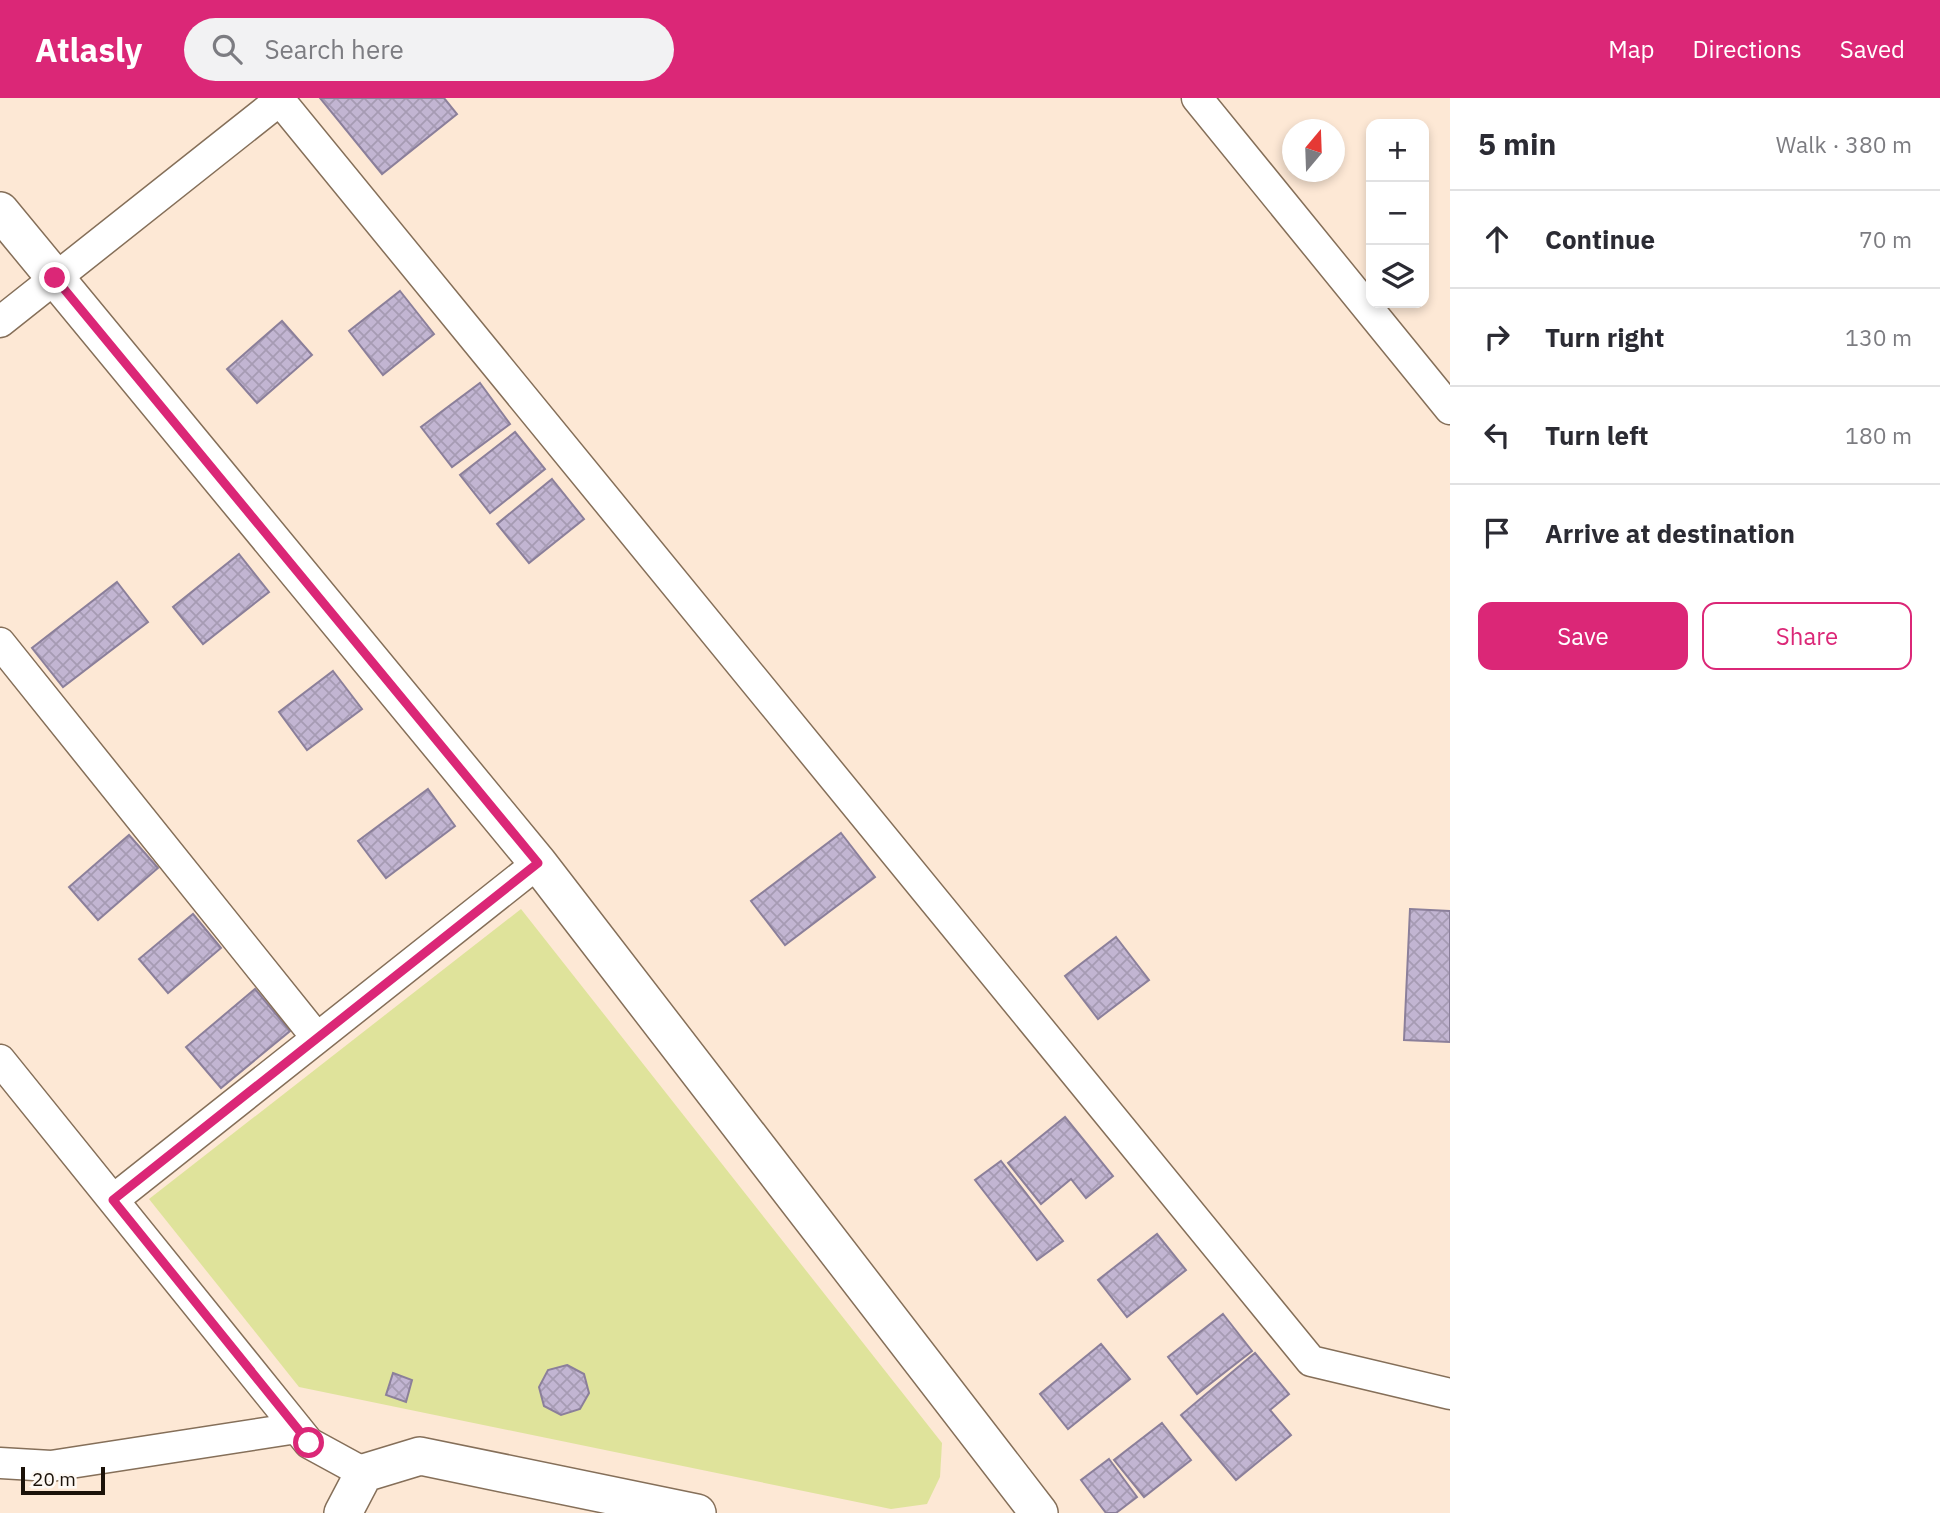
<!DOCTYPE html>
<html lang="en">
<head>
<meta charset="utf-8">
<style>
  :root { --surface:#fff; --page:#f2f2f3; --text:#2b2b33; --muted:#7c7c81; --line:#e1e1e2; --accent:#db2777 }
  body { margin:0; font-family:"IBM Plex Sans",sans-serif; background:var(--page); color:var(--text) }
  .controls { position:absolute; right:21px; top:21px; display:grid; overflow:hidden; border-radius:14px; box-shadow:0 4px 10px #0003 }
  .controls button { width:63px; height:63px; display:grid; place-items:center; padding:0; border:0; border-bottom:2px solid var(--line); background:var(--surface); color:var(--text); font:35px sans-serif }
  .compass { position:absolute; left:1282px; top:21px; width:63px; height:63px; border-radius:50%; background:var(--surface); box-shadow:0 4px 10px #0003; rotate:19deg }
  .scale { position:absolute; left:21px; bottom:18px; width:84px; box-sizing:border-box; padding-left:7px; border:4px solid #1b1209; border-top:0; font-size:19px; line-height:24px; white-space:nowrap; color:#1b1209; -webkit-text-stroke:5px #fef9f4; paint-order:stroke }
  .stop { position:absolute; width:21px; height:21px; margin:-16px; border:5px solid #db2777; border-radius:50%; background:#fff }
  .stop.end { background:#db2777; border-color:#fff; box-shadow:0 2px 7px #0008 }
  .list { margin:0; padding:0; list-style:none }
  h2 { display:flex; justify-content:space-between; align-items:center; height:91px; margin:0; padding:0 28px; font-size:30px }
  h2 small { font-size:23px; font-weight:400; color:var(--muted) }
  .list li { display:grid; grid-template-columns:46px 1fr auto; gap:21px; align-items:center; box-sizing:border-box; height:98px; padding:0 28px; border-top:2px solid var(--line) }
  .list b { display:block; font-size:26px; white-space:nowrap }
  .list em { font-size:23px; font-style:normal; color:var(--muted) }
  .actions { display:flex; gap:14px; padding:21px 28px }
  .actions a { flex:1; padding:16px 0; border:2px solid var(--accent); border-radius:14px; text-align:center; font-size:24px; color:var(--accent) }
  .actions .main { background:var(--accent); color:#fff }
  .icon { flex:none; width:38px; height:38px; fill:none; stroke:currentColor; stroke-width:2; stroke-linecap:round; stroke-linejoin:round }
  .map { position:relative; flex:none; width:1450px; height:1415px; overflow:hidden }
  header { display:flex; align-items:center; gap:42px; box-sizing:border-box; height:98px; padding:0 35px; background:var(--accent); color:#fff }
  header strong { font-size:33px }
  nav { display:flex; gap:38px; margin-inline-start:auto; font-size:24px }
  .search { width:490px; height:63px; background:var(--page); display:flex; align-items:center; gap:18px; box-sizing:border-box; padding:0 24px; border-radius:38px; color:var(--muted); font-size:26px }
  main { display:flex }
  aside { flex:1; background:var(--surface) }
  .map>svg:first-child { display:block }
  .green { fill:#dfe39b }
  .building { fill:url(#building-cross-hatch); stroke:#8b7f9a; stroke-width:2 }
  .lines { fill:none; stroke-linecap:round; stroke-linejoin:round }
  .minor-casing { stroke:#856f59; stroke-width:33 }
  .tertiary-casing { stroke:#856f59; stroke-width:40 }
  .minor { stroke:#fff; stroke-width:30 }
  .tertiary { stroke:#fff; stroke-width:37 }
  .route { stroke:#db2777; stroke-width:9 }
</style>
</head>
<body>
<header>
<strong>Atlasly</strong>
<div class="search"><svg class="icon" aria-label="search" viewBox="0 0 24 24"><circle cx="10" cy="10" r="6"/><path d="M15 15l6 6"/></svg>Search here</div>
<nav><a>Map</a><a>Directions</a><a>Saved</a></nav>
</header>
<main>
<div class="map">
<svg width="1450" height="1415" viewBox="0 0 1450 1415">
  <defs>
    <pattern id="building-cross-hatch" width="8" height="8" patternUnits="userSpaceOnUse" patternTransform="scale(1.75)"><rect width="8" height="8" fill="#c2b5d2"/><path d="M0 0l8 8M0 8l8-8" fill="none" stroke="#a69bb3"/></pattern>
  </defs>
  <rect width="100%" height="100%" fill="#fde8d5"/>
  <path class="green" d="M 521,811 L 942,1345 L 940,1379 L 927,1406 L 891,1411 L 299,1289 L 149,1101 Z"/>
  <path class="building" d="M 320,0 L 444,0 L 457,16 L 382,76 Z
    M 400,193 L 434,236 L 383,277 L 349,233 Z
    M 282,223 L 312,257 L 257,305 L 227,271 Z
    M 480,285 L 510,326 L 452,369 L 421,329 Z
    M 515,334 L 545,371 L 490,415 L 460,377 Z
    M 552,381 L 584,421 L 529,465 L 497,426 Z
    M 239,456 L 269,494 L 203,546 L 173,509 Z
    M 117,484 L 148,524 L 63,589 L 32,550 Z
    M 333,573 L 362,611 L 307,652 L 279,614 Z
    M 428,691 L 455,728 L 386,780 L 358,743 Z
    M 841,735 L 875,779 L 785,847 L 751,803 Z
    M 129,737 L 158,770 L 98,822 L 69,789 Z
    M 1410,811 L 1450,813 L 1450,944 L 1404,942 Z
    M 193,816 L 221,850 L 168,895 L 139,861 Z
    M 1116,839 L 1149,882 L 1098,921 L 1065,878 Z
    M 255,891 L 290,933 L 221,990 L 186,949 Z
    M 1065,1019 L 1113,1078 L 1086,1100 L 1071,1081 L 1041,1106 L 1008,1065 Z
    M 1001,1063 L 1063,1143 L 1037,1162 L 975,1082 Z
    M 1157,1136 L 1186,1172 L 1127,1219 L 1098,1182 Z
    M 1223,1216 L 1252,1253 L 1197,1296 L 1168,1259 Z
    M 1101,1246 L 1130,1281 L 1068,1331 L 1040,1296 Z
    M 1255,1255 L 1289,1296 L 1270,1312 L 1291,1337 L 1236,1382 L 1181,1317 Z
    M 567,1267 L 584,1276 L 589,1295 L 580,1311 L 561,1317 L 544,1308 L 539,1289 L 548,1272 Z
    M 393,1275 L 412,1282 L 406,1304 L 386,1297 Z
    M 1162,1325 L 1191,1362 L 1144,1399 L 1114,1362 Z
    M 1109,1361 L 1137,1399 L 1116,1415 L 1106,1415 L 1081,1382 Z"/>
  <g class="lines">
    <defs>
      <path id="minor" d="M 278,0 L 1311,1263 L 1450,1296
        M 1197,0 L 1450,311
        M 0,224 L 280,2
        M 0,545 L 317,940
        M 0,962 L 309,1345 L 364,1375
        M 113,1102 L 538,765
        M 0,1365 L 51,1368 L 297,1330"/>
      <path id="tertiary" d="M 0,113 L 538,765 L 1039,1415
        M 343,1415 L 364,1375 L 420,1358 L 697,1415"/>
    </defs>
    <use href="#minor" class="minor-casing"/>
    <use href="#tertiary" class="tertiary-casing"/>
    <use href="#minor" class="minor"/>
    <use href="#tertiary" class="tertiary"/>
  </g>
  <g class="lines">
    <path class="route" d="M 55,180 L 538,765 L 113,1102 L 309,1345"/>
  </g>
</svg>
<div class="controls">
<button>+</button>
<button>−</button>
<button><svg class="icon" aria-label="layers" viewBox="0 0 24 24"><path d="M12 4l9 5-9 5-9-5zM3 14l9 5 9-5"/></svg></button>
</div>
<svg class="compass" viewBox="-18 -18 36 36"><path d="M0-13l5 13h-10z" fill="#e53935"/><path d="M0 13l5-13h-10z" fill="#7c7c81"/></svg>
<div class="scale">20 m</div>
<div class="stop" style="left:309px;top:1345px"></div>
<div class="stop end" style="left:55px;top:180px"></div>
</div>
<aside>
<h2>5 min<small>Walk · 380 m</small></h2>
<ul class="list">
<li><svg class="icon" aria-label="ahead" viewBox="0 0 24 24"><path d="M12 20V5M6 11l6-6 6 6"/></svg><div><b>Continue</b></div><em>70 m</em></li>
<li><svg class="icon" aria-label="right" viewBox="0 0 24 24"><path d="M7 20v-9h11M14 6l5 5-5 5"/></svg><div><b>Turn right</b></div><em>130 m</em></li>
<li><svg class="icon" aria-label="left" viewBox="0 0 24 24"><path d="M17 20v-9H6M10 6l-5 5 5 5"/></svg><div><b>Turn left</b></div><em>180 m</em></li>
<li><svg class="icon" aria-label="arrive" viewBox="0 0 24 24"><path d="M6 21V4h12l-3 4 3 4H6"/></svg><div><b>Arrive at destination</b></div></li>
</ul>
<div class="actions"><a class="main">Save</a><a>Share</a></div>
</aside>
</main>
</body>
</html>
